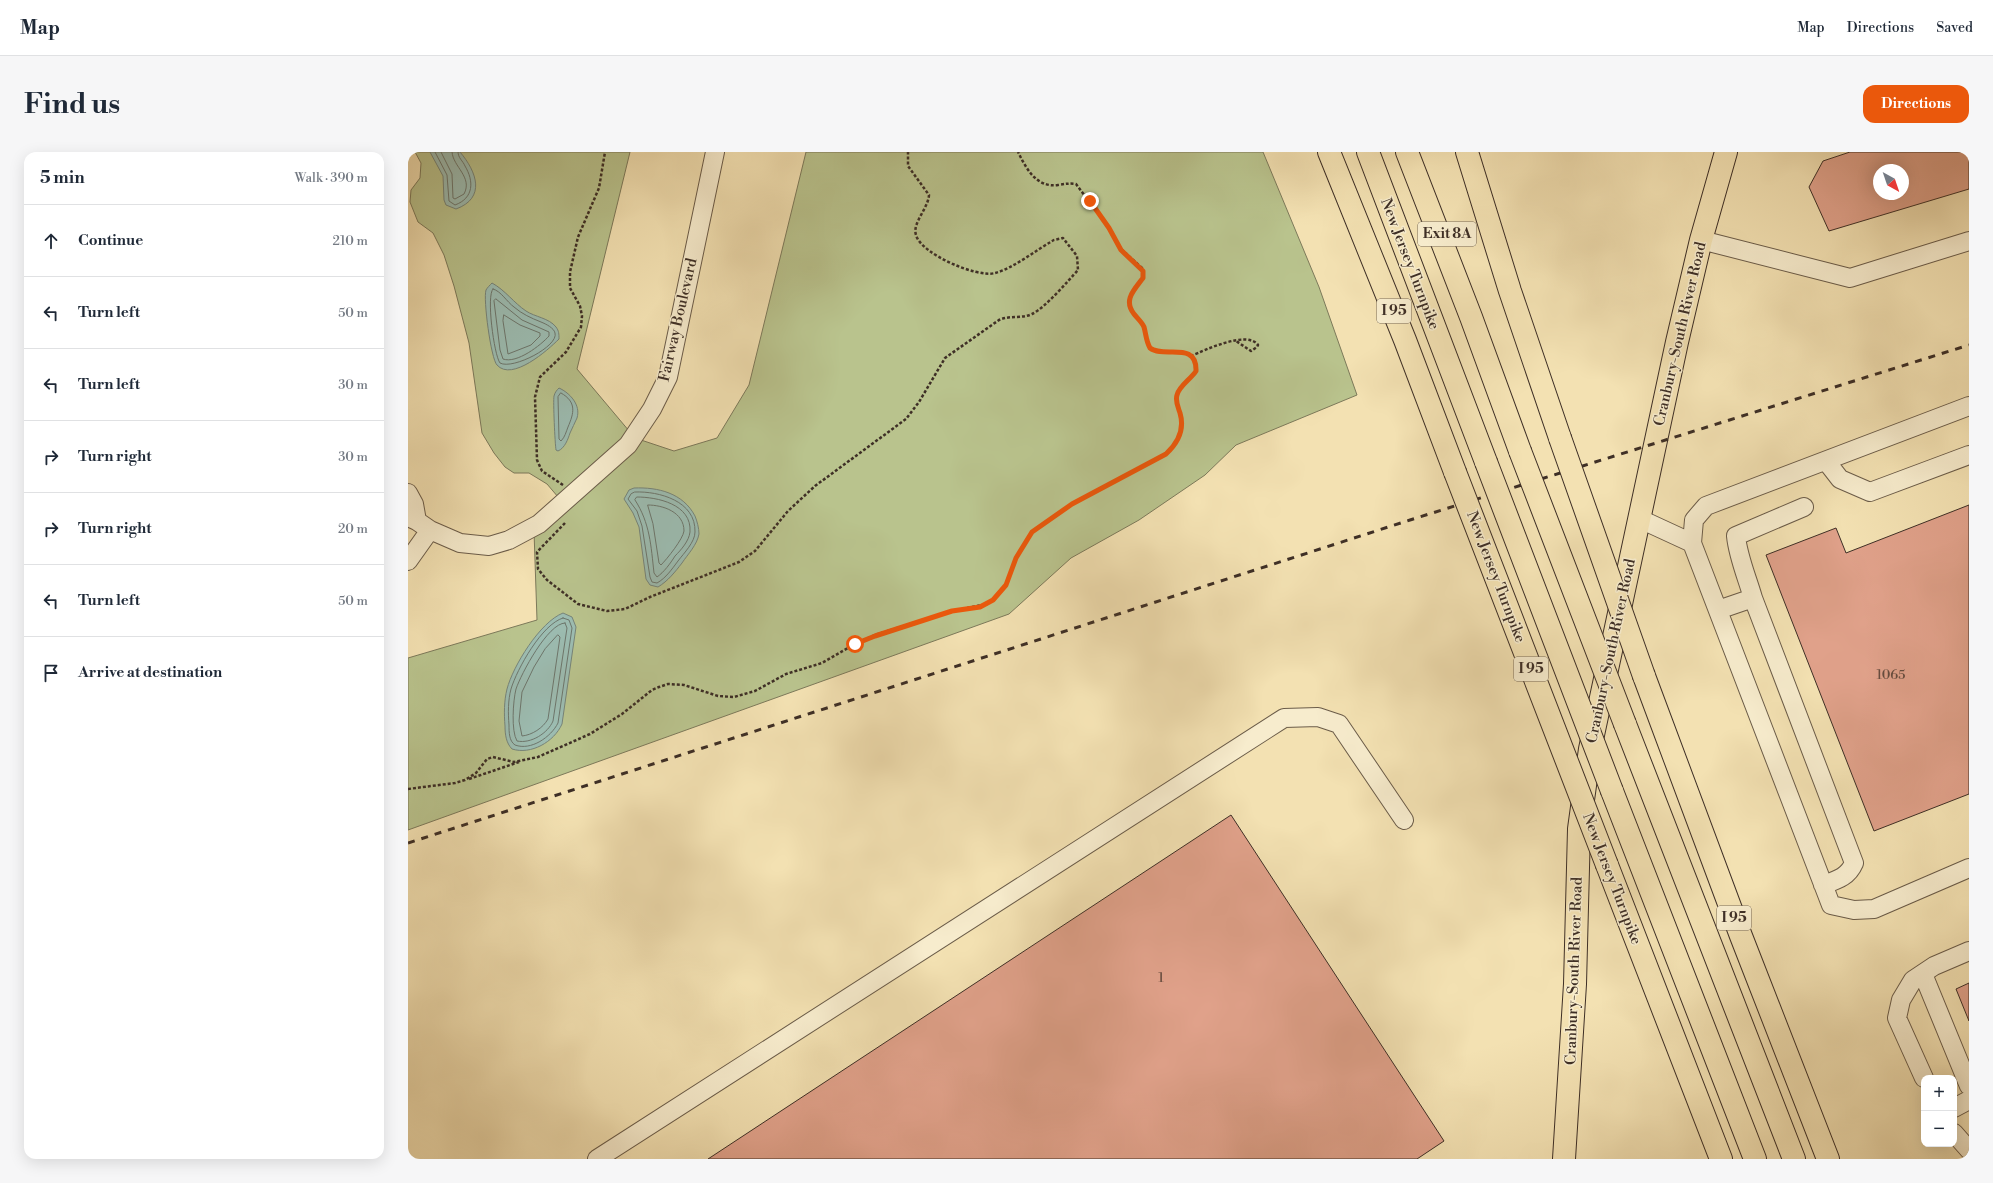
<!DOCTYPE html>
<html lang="en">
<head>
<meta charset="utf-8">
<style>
  :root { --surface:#fff; --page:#f6f6f7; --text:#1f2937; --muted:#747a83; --line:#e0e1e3; --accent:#ea580c }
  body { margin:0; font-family:"Libre Bodoni",serif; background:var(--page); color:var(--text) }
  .controls { position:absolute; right:12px; bottom:12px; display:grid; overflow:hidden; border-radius:8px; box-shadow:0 4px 16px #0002 }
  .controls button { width:36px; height:36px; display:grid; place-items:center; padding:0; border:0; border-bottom:1px solid var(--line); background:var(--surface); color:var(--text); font:20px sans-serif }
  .compass { position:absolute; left:1465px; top:12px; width:36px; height:36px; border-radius:50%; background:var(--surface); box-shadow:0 4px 16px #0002; rotate:140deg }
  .stop { position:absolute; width:12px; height:12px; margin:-9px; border:3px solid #ea580c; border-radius:50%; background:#fff }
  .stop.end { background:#ea580c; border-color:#fff; box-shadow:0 1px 4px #0008 }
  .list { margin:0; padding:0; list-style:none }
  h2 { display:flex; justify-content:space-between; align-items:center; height:52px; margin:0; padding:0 16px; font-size:17px }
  h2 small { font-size:13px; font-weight:400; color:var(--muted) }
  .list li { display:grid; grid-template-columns:26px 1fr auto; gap:12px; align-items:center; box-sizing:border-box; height:72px; padding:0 16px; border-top:1px solid var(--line) }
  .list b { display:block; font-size:15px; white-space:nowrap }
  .list em { font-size:13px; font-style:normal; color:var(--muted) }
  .icon { flex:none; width:22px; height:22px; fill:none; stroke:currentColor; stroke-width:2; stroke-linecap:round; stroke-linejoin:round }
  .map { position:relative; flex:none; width:1561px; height:1007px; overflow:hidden; border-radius:12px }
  header { display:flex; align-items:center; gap:24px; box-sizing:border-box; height:56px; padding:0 20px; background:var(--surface); border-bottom:1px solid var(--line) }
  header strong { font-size:19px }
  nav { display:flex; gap:22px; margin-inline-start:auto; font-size:14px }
  .intro { display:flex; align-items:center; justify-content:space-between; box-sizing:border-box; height:96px; padding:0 24px }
  h1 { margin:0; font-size:28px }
  .button { padding:10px 18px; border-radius:12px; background:var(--accent); color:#fff; font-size:14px; font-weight:700 }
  main { display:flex; gap:24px; padding:0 24px }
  aside { flex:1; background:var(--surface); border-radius:12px; box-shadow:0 4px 16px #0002 }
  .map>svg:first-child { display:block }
  .green { fill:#b9c38d; stroke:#7c795a }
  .water { fill:#9cbcb1; stroke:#768479 }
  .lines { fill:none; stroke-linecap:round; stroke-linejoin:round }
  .shore { stroke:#6d766c; stroke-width:1 }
  .building { fill:#e0a18a; stroke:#3e2f26; fill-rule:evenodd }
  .minor-casing { stroke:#6b5c49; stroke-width:20 }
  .major-casing { stroke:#3e2f26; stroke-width:24 }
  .highway-casing { stroke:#3e2f26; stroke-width:24 }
  .path { stroke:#3e2f26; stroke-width:2.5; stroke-dasharray:3 2; stroke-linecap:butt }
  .minor { stroke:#f7eccd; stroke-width:18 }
  .major { stroke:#f3e1b2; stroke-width:22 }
  .highway { stroke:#f3e1b2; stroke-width:22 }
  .rail { stroke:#3e2f26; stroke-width:3; stroke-dasharray:7 7; stroke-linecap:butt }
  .highway-bridge-casing { stroke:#3e2f26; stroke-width:24; stroke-linecap:butt }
  .highway-bridge { stroke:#f3e1b2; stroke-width:22 }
  .route { stroke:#ea580c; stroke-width:5 }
  .labels { text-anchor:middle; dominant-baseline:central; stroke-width:3; stroke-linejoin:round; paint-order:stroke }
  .number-label { font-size:13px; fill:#664c3f }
  .shield { fill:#f7eccd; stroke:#766858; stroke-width:1 }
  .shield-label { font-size:14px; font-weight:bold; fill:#3e2f26 }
  .street-label { font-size:15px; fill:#3e2f26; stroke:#f7eccd }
</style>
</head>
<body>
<header>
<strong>Map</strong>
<nav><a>Map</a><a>Directions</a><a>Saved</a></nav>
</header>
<div class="intro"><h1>Find us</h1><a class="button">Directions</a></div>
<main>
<aside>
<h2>5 min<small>Walk · 390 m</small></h2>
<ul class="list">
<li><svg class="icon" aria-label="ahead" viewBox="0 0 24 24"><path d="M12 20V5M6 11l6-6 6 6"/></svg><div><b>Continue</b></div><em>210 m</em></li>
<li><svg class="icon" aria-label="left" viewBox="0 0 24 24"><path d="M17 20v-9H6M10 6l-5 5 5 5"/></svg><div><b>Turn left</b></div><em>50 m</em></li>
<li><svg class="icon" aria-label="left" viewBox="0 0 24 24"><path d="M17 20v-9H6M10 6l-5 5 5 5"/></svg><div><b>Turn left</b></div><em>30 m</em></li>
<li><svg class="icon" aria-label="right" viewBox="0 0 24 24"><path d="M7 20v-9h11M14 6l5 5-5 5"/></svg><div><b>Turn right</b></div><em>30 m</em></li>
<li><svg class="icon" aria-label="right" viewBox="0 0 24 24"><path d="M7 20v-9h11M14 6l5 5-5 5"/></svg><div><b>Turn right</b></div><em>20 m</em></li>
<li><svg class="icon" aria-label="left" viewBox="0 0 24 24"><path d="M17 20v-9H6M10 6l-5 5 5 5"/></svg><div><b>Turn left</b></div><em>50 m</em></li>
<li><svg class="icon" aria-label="arrive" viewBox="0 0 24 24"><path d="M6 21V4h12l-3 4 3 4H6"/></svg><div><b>Arrive at destination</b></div></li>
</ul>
</aside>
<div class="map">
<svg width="1561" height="1007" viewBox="0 0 1561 1007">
  <rect width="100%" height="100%" fill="#f3e1b2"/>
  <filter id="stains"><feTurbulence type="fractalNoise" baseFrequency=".005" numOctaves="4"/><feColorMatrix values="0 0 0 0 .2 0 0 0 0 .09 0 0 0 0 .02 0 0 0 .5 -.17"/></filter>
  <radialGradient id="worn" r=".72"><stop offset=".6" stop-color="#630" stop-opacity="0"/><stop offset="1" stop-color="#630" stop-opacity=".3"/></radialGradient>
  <path class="green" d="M 7,0 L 222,0 L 169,217 L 227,286 L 266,299 L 309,286 L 341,233 L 398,0 L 855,0 L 911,135 L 949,243 L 828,293 L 797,323 L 731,368 L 663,406 L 601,462 L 0,678 L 0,506 L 129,468 L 126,379 L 156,352 L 139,332 L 121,321 L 106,321 L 97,315 L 86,301 L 74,281 L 61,191 L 46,134 L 36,103 L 25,81 L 10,70 L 2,50 L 3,38 L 12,26 L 13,11 Z"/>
  <path class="water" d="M 22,0 L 52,0 C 69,20 78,46 48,57 L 38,53 L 36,48 L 35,24 Z
    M 84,131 C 97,138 106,151 118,159 C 127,165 141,166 148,175 C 151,179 151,182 151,187 C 140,198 104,230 89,213 C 83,207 75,147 78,138 C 79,136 82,133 84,131 Z
    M 151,236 C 162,241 173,253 169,266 C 167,271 164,276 162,281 C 160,287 157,296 150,299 L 148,298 C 147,292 145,249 146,244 C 147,240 149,238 151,236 Z
    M 226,336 C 250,335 275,341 287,364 C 289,369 291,376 291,382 C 289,393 280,402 274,411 C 267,420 260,429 250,435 L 242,433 L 238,427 L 231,375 L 225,361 L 216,347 L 221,338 Z
    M 155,461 L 164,465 L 168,475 L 154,572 C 146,590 123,603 104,597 C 98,591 97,582 97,574 C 96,562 96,549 99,537 C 105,514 132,470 155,461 Z"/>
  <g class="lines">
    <path class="shore" d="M 27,0 L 39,23 L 41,49 L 47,53 C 66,46 66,29 57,14 C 55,9 50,6 50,0
      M 33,0 L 44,22 L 45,46 L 47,47 L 56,42 C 65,25 45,15 44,0
      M 85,137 C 93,139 99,150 106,155 C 114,162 123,166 133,170 C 138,172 146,176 147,181 C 151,194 105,218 92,211 C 86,203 78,143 85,137 Z
      M 88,147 L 114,168 L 141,180 L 141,184 C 133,193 109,212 95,207 L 92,198 L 86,149 Z
      M 96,163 L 112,173 L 132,181 L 132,184 L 123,193 L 100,202 L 95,169 Z
      M 153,241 C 169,250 166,261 160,275 C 158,280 157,285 153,289 L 151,287 L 150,245 Z
      M 227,340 C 251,339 288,349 287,380 C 287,390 276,401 270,409 C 264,417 258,426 249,431 L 244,430 L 242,425 L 234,374 L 229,359 L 220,347 L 223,342 Z
      M 229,345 C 249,345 284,352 282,380 C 281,389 273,398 267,404 C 262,412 256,420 249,425 L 246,421 C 243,394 242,371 227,348 Z
      M 240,353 C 255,353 276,360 276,379 C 275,387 259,407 253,413 L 251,411 L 245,372 Z
      M 155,466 L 161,468 L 164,476 L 150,571 C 143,585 123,599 107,593 C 101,589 101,580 101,573 C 100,561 100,548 103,537 C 109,517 134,472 155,466 Z
      M 157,471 L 159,476 L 145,569 C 140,581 123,592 109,589 C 103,579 105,549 108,537 C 113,522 140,471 157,471 Z
      M 150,483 L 152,485 L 140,567 C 135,576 124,583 114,584 L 111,569 L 114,540 L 126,515 L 137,497 Z"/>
  </g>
  <path class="building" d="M 1442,0 L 1561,0 L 1561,37 L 1421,79 L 1401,35 L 1415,9 ZM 1471,18 L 1495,18 L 1495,42 L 1471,42 Z
    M 1561,353 L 1561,642 L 1466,679 L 1358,403 L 1428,376 L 1438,401 Z
    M 823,663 L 1036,989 L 1009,1007 L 300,1007 Z
    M 1561,831 L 1561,869 L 1548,837 Z"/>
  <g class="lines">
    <defs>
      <path id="minor" d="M 1293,88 L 1442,126 L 1561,89
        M 1561,254 L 1298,354 L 1286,368 L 1284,391 L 1423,753 L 1446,758 L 1466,757 L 1561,716
        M 1418,309 L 1432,327 L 1462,340 L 1561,303
        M 0,341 L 6,352 L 9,369
        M 0,365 L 9,369 L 22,378 L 52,391 L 81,394 L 101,388 L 131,372 L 220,293 L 244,257 L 260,225 L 307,0
        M 1232,367 L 1284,391
        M 0,409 L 22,378
        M 1345,446 L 1446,711 C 1440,725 1429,728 1415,733
        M 1310,458 L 1345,446 C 1339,425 1330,405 1328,384 L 1396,355
        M 1515,822 L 1561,934
        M 1516,926 L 1489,866 L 1493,848 L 1505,828 L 1526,814 L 1561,799
        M 1546,956 L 1561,948
        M 1546,981 L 1561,998
        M 189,1007 L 876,566 L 910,565 L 931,572 L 996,668"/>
      <path id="major" d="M 1156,1007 L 1167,832 L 1171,677 L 1182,597 L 1269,190 L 1293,88 L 1318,0"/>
      <path id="highway" d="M 921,0 L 997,188 L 1047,320
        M 960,0 L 1078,310
        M 999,0 L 1063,165 L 1112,299
        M 1059,0 L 1102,139 L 1152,286
        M 1236,524 L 1333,784 L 1420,1007
        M 1217,572 L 1386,1007
        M 1204,639 L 1347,1007
        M 1199,713 L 1313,1007"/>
    </defs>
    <use href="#minor" class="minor-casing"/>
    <use href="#major" class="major-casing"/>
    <use href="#highway" class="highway-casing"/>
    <path class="path" d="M 783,204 C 797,198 839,178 850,193 L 849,195 L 843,199 L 828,189
      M 155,333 L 134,319 L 129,308 L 127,245 L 132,225 L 158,200 L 173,175 L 174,164 L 172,154 L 162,136 L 162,120 L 170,85 L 191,36 L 197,0
      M 157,371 L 129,400 L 130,417 L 139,428 L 170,452 L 199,459 L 217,457 L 242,445 L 331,410 L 347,399 L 380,359 L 407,334 L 498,267 L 511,250 L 537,206 L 591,168 C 602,163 614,167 624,162 C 637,156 660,129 670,118 L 669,104 L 655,86 L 646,88 C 628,98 606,116 587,121 C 569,126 513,102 508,83 C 504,71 520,57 521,43 L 500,14 L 500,0
      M 61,627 L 111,610
      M 0,637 L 47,631 L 57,628 L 68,621 L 79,607 L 85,605 L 106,610 L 130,605 L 182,582 L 214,562 L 244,538 L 251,535 L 260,532 L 276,533 L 310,544 L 326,545 L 347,539 L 378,522 L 414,511 L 447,492 L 467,483 L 544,459 L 579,452 L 585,448 L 598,433 L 608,406 L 624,380 L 664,352 L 757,302 C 770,291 777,278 772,261 C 770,255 767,249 769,243 C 771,234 783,227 788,219 C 789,189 756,207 742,196 C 738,189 738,182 736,175 C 734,170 729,166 726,162 C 715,148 726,138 735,126 L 734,116 L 713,97 L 701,76 L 668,32 C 661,31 657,32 650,33 C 628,36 618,16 610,0"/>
    <use href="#minor" class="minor"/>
    <use href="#major" class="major"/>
    <use href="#highway" class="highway"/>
    <path class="rail" d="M 0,691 L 1002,368 L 1561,193"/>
    <defs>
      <path id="highway-bridge" d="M 1152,286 L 1236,524
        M 1112,299 L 1217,572
        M 1078,310 L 1204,639
        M 1047,320 L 1199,713"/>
    </defs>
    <use href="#highway-bridge" class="highway-bridge-casing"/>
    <use href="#highway-bridge" class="highway-bridge"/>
  </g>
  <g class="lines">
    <path class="route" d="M 447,492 L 467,484 L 544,459 L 572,455 L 585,448 L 598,433 L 608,406 L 624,380 L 664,352 L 758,302 C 770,291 777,278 772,261 C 770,255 767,249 769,243 C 771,234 783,227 788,219 C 789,188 756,207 742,196 C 738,189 738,182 736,175 C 734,170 729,166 726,162 C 715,148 726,138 735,126 L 735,119 L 713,98 L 701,76 L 682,49"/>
  </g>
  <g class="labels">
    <g class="number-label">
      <text x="1483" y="523">1065</text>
      <text x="753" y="826">1</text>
    </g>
    <g class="shield">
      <rect x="1010" y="70" width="58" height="24" rx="3"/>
      <rect x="969" y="147" width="34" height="24" rx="3"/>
      <rect x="1106" y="505" width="34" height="24" rx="3"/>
      <rect x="1309" y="754" width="34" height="24" rx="3"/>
    </g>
    <g class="shield-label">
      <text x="1039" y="82">Exit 8A</text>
      <text x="986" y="159">I 95</text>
      <text x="1123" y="517">I 95</text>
      <text x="1326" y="766">I 95</text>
    </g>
    <g class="street-label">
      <text transform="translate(1002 112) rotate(69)">New Jersey Turnpike</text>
      <text transform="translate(270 168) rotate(-77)">Fairway Boulevard</text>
      <text transform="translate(1272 182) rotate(-77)">Cranbury-South River Road</text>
      <text transform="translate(1088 425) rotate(69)">New Jersey Turnpike</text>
      <text transform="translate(1203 499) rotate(-78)">Cranbury-South River Road</text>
      <text transform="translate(1204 727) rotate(69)">New Jersey Turnpike</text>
      <text transform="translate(1166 819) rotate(-88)">Cranbury-South River Road</text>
    </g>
  </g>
  <rect width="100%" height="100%" filter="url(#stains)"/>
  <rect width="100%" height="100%" fill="url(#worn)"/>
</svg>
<div class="controls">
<button>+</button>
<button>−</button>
</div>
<svg class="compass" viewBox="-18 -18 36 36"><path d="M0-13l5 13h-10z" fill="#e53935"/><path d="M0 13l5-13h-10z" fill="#747a83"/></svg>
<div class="stop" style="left:447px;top:492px"></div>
<div class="stop end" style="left:682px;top:49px"></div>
</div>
</main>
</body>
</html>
